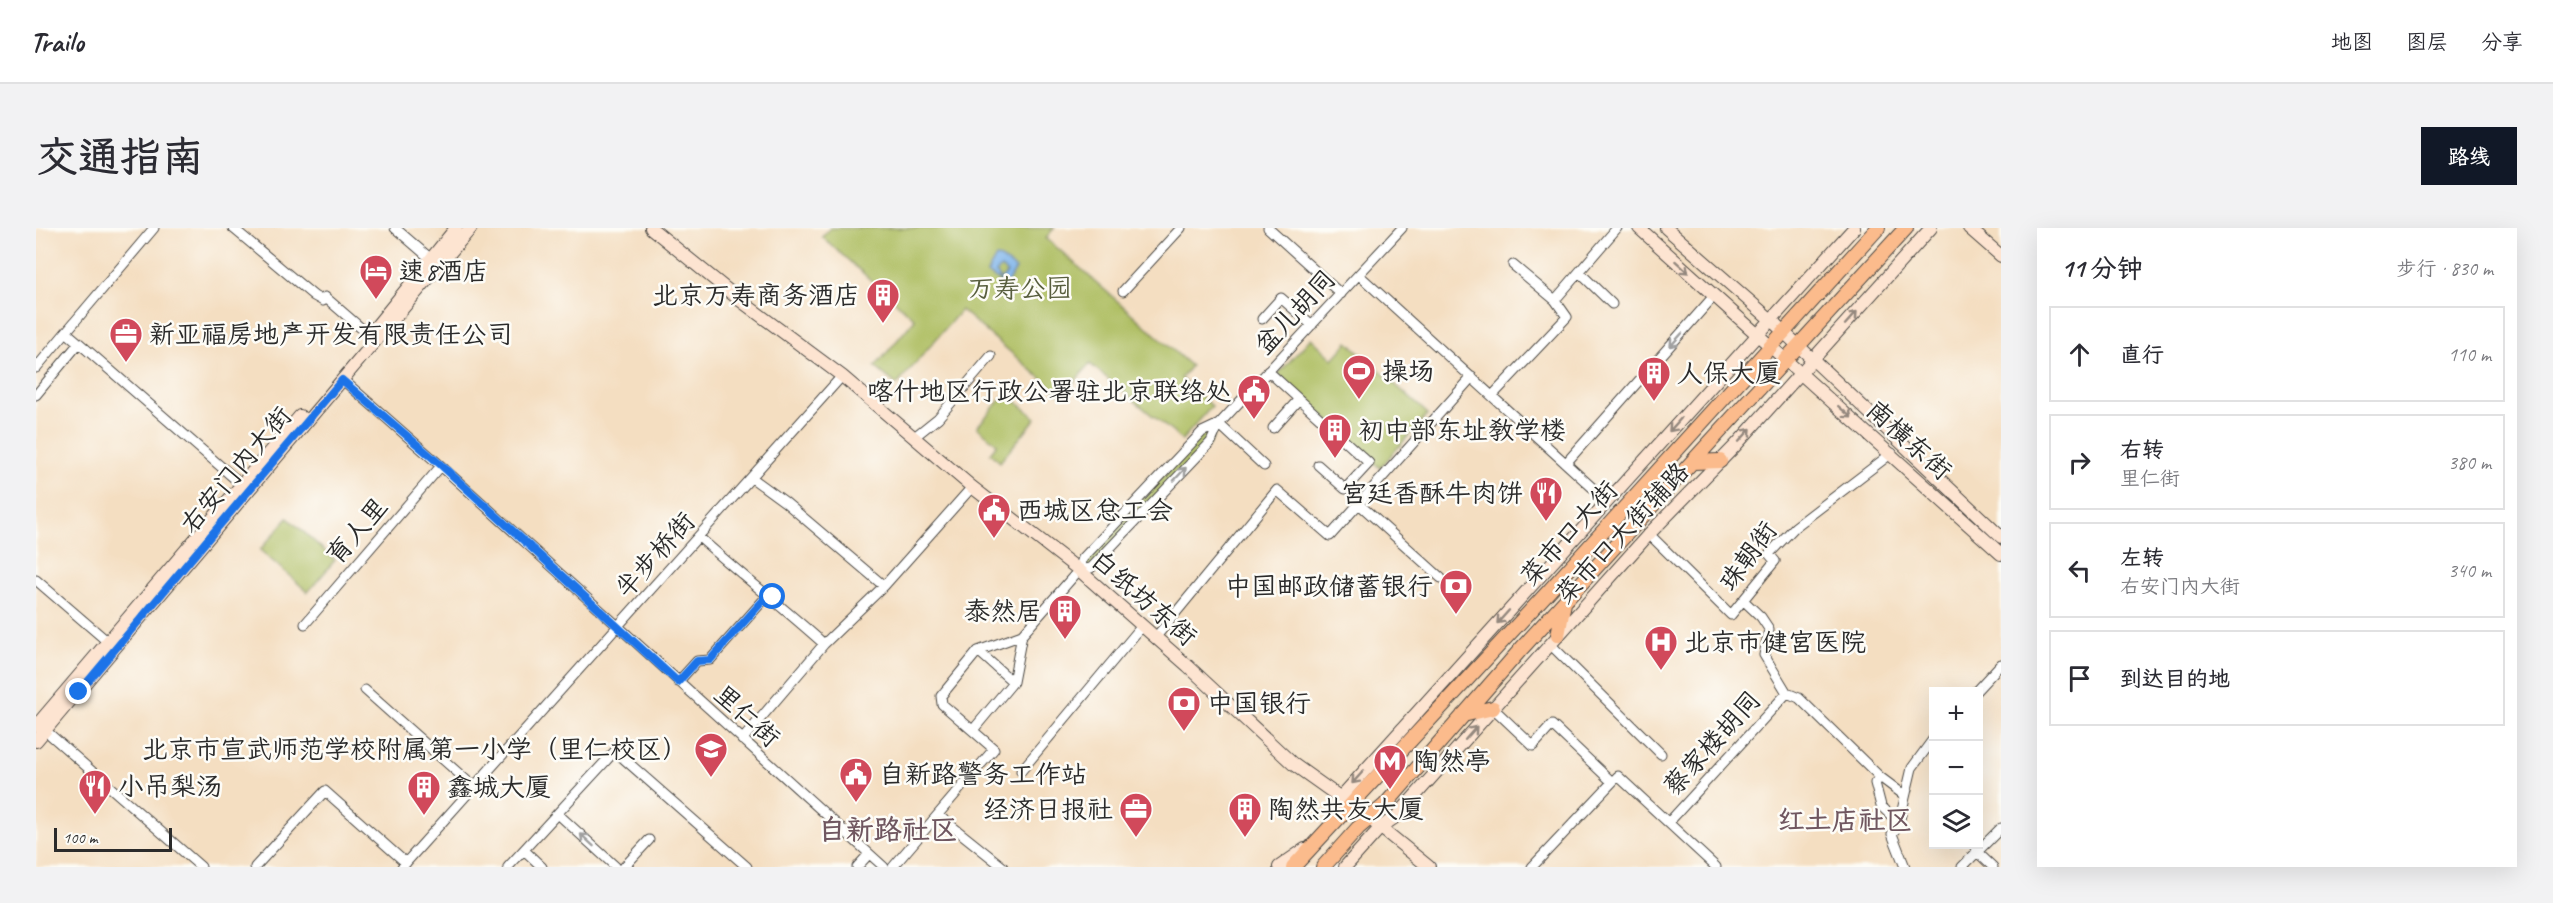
<!DOCTYPE html>
<html lang="zh">
<head>
<meta charset="utf-8">
<style>
  :root { --surface:#fff; --page:#f2f2f3; --text:#2b2b33; --muted:#7c7c81; --line:#e1e1e2; --accent:#111827 }
  body { margin:0; font-family:Caveat,"LXGW WenKai TC",sans-serif; background:var(--page); color:var(--text) }
  .controls { position:absolute; right:18px; bottom:18px; display:grid; overflow:hidden; border-radius:0px; box-shadow:0 6px 24px #0002 }
  .controls button { width:54px; height:54px; display:grid; place-items:center; padding:0; border:0; border-bottom:2px solid var(--line); background:var(--surface); color:var(--text); font:30px sans-serif }
  .scale { position:absolute; left:18px; bottom:15px; width:118px; box-sizing:border-box; padding-left:6px; border:3px solid #2b2b2b; border-top:0; font-size:16px; line-height:21px; white-space:nowrap; color:#2b2b2b; -webkit-text-stroke:4px #fdfcf7; paint-order:stroke }
  .stop { position:absolute; width:18px; height:18px; margin:-14px; border:4px solid #1a73e8; border-radius:50%; background:#fff }
  .stop.end { background:#1a73e8; border-color:#fff; box-shadow:0 2px 6px #0008 }
  .list { margin:0; padding:0; list-style:none }
  h2 { display:flex; justify-content:space-between; align-items:center; height:78px; margin:0; padding:0 24px; font-size:26px }
  h2 small { font-size:20px; font-weight:400; color:var(--muted) }
  .list li { display:grid; grid-template-columns:39px 1fr auto; gap:18px; align-items:center; box-sizing:border-box; height:96px; margin:0 12px 12px; padding:0 12px; border:2px solid var(--line); border-radius:0px }
  .list b { display:block; font-size:22px; white-space:nowrap }
  .list p { margin:0; font-size:20px; white-space:nowrap; color:var(--muted) }
  .list em { font-size:20px; font-style:normal; color:var(--muted) }
  .icon { flex:none; width:33px; height:33px; fill:none; stroke:currentColor; stroke-width:2; stroke-linecap:round; stroke-linejoin:round }
  .map { position:relative; flex:none; width:1965px; height:639px; overflow:hidden; border-radius:0px }
  header { display:flex; align-items:center; gap:36px; box-sizing:border-box; height:84px; padding:0 30px; background:var(--surface); border-bottom:2px solid var(--line) }
  header strong { font-size:28px }
  nav { display:flex; gap:33px; margin-inline-start:auto; font-size:21px }
  .intro { display:flex; align-items:center; justify-content:space-between; box-sizing:border-box; height:144px; padding:0 36px }
  h1 { margin:0; font-size:42px }
  .button { padding:15px 27px; border-radius:0px; background:var(--accent); color:#fff; font-size:21px; font-weight:700 }
  main { display:flex; gap:36px; padding:0 36px }
  aside { flex:1; background:var(--surface); border-radius:0px; box-shadow:0 6px 24px #0002 }
  .map>svg:first-child { display:block }
  .green { fill:#adbd60; stroke:#6c7446; stroke-width:1.5 }
  .water { fill:#7bb2ea; stroke:#536e8a; stroke-width:1.5 }
  .lines { fill:none; stroke-linecap:round; stroke-linejoin:round }
  .street-casing { stroke:#494642; stroke-width:11 }
  .secondary-casing { stroke:#494642; stroke-width:14 }
  .primary-casing { stroke:#494642; stroke-width:16 }
  .street { stroke:#fff; stroke-width:9 }
  .secondary { stroke:#fde4d1; stroke-width:12 }
  .primary { stroke:#fbbb8c; stroke-width:14 }
  .oneway { stroke:#94887e }
  .oneway2 { stroke:#a0a0a0 }
  .route { stroke:#1a73e8; stroke-width:8 }
  .labels { text-anchor:middle; dominant-baseline:central; stroke-width:5; stroke-linejoin:round; paint-order:stroke }
  .poi-label { font-size:26px; fill:#2b2b2b; stroke:#fdfcf7; text-anchor:start }
  .park-label { font-size:26px; fill:#585e3e; stroke:#fdfcf7 }
  .street-label { font-size:26px; fill:#2b2b2b; stroke:#fdfcf7 }
  .neighbourhood-label { font-size:27px; font-weight:bold; fill:#705760; stroke:#fdfcf7 }
  .quarter-label { font-size:28px; font-weight:bold; fill:#705760; stroke:#fdfcf7 }
</style>
</head>
<body>
<header>
<strong>Trailo</strong>
<nav><a>地图</a><a>图层</a><a>分享</a></nav>
</header>
<div class="intro"><h1>交通指南</h1><a class="button">路线</a></div>
<main>
<div class="map">
<svg width="1965" height="639" viewBox="0 0 1965 639">
  <rect width="100%" height="100%" fill="#fdfcf7"/>
  <filter id="ink" filterUnits="userSpaceOnUse"><feTurbulence type="fractalNoise" baseFrequency=".0167" numOctaves="2"/><feDisplacementMap in="SourceGraphic" scale="12" xChannelSelector="R" yChannelSelector="G"/><feConvolveMatrix kernelMatrix="1 2 1 2 8 2 1 2 1" color-interpolation-filters="sRGB"/></filter>
  <filter id="wash" filterUnits="userSpaceOnUse"><feTurbulence type="fractalNoise" baseFrequency=".008" numOctaves="4" result="noise"/><feDisplacementMap in="SourceGraphic" scale="24" xChannelSelector="R" yChannelSelector="G"/><feGaussianBlur stdDeviation="1.35" result="paint"/><feColorMatrix in="noise" values="0 0 0 0 0 0 0 0 0 0 0 0 0 0 0 0 0 1.4 0 .05"/><feComposite in="paint" operator="in"/></filter>
  <g filter="url(#wash)">
    <rect width="100%" height="100%" fill="#f4dec1"/>
    <path class="green" d="M 794,0 L 1018,0 L 1010,10 L 1155,138 L 1145,150 L 1176,178 L 1146,212 L 1054,136 L 1026,168 L 925,82 L 861,157 L 839,139 L 879,91 L 786,9 Z
      M 1275,110 L 1297,131 L 1312,114 L 1392,186 L 1344,240 L 1242,146 Z
      M 970,165 L 1000,190 L 964,234 L 954,225 L 961,216 L 941,199 Z
      M 1183,196 L 1175,214 L 1055,340 L 1043,342 L 1166,204 Z
      M 252,290 L 299,332 L 272,364 L 224,322 Z"/>
    <path class="water" d="M 960,29 L 965,30 L 980,41 L 971,55 L 963,54 L 971,45 L 965,40 L 960,45 L 964,50 L 962,52 L 951,45 Z"/>
  </g>
  <g filter="url(#ink)">
    <g class="lines">
      <defs>
        <path id="street" d="M 197,0 L 278,68 L 287,73 L 289,69 L 333,107
          M 359,0 L 396,32
          M 1232,0 L 1305,66
          M 1477,37 L 1519,72
          M 1543,44 L 1576,76
          M 1323,47 L 1571,273
          M 1087,63 L 1145,0
          M 1226,91 L 1245,70 L 1276,97
          M 43,115 L 206,257
          M 0,140 L 30,104
          M 1232,143 L 1333,235 L 1309,261 L 1282,237
          M 306,151 L 405,238 L 848,639
          M 0,167 L 43,115 L 30,104 L 118,0
          M 1456,168 L 1531,89 L 1519,72 L 1581,0
          M 1183,196 L 1228,238
          M 1237,200 L 1263,171
          M 877,210 L 902,190 L 955,128
          M 1530,235 L 1678,68
          M 716,250 L 749,274 L 848,358
          M 1323,276 L 1405,350
          M 1613,306 L 1695,387 L 1739,333 L 1733,326 L 1759,299 L 1856,225
          M 663,309 C 704,346 747,379 788,416
          M 1043,342 L 1055,340 L 1175,214 L 1183,196 L 1366,0
          M 0,352 L 72,414
          M 1707,372 L 1725,389 L 1733,401 L 1728,427 L 1751,465 L 1763,470 L 1844,549 L 1868,567
          M 269,396 L 405,238
          M 1119,410 L 1241,262 L 1294,308 L 1436,149
          M 1514,416 L 1625,526
          M 942,423 L 977,454 L 986,407
          M 642,454 L 661,433 L 674,432 L 733,366
          M 329,462 L 438,559
          M 1939,464 L 1965,436
          M 1457,480 L 1497,518 L 1516,497 L 1576,554
          M 937,502 L 977,454
          M 10,503 L 165,639
          M 706,512 L 788,416 L 848,358 L 936,259
          M 985,543 L 1106,398
          M 1844,549 L 1839,555 L 1845,578 L 1863,595 L 1856,606 L 1869,639
          M 522,586 L 580,639
          M 902,587 L 967,639
          M 1633,594 L 1751,465
          M 1863,595 L 1876,540 L 1898,510
          M 488,622 L 506,639
          M 1940,623 L 1957,639
          M 219,639 L 289,563 L 370,635
          M 366,639 L 806,148
          M 472,639 L 579,523 L 711,639
          M 588,639 L 613,612
          M 821,639 L 833,626
          M 857,639 L 958,521 L 906,476 L 905,468 L 942,423 L 986,407 L 1043,342 L 1047,330 L 1166,204 L 1183,196
          M 1496,639 L 1582,548 L 1680,639
          M 1926,639 L 1965,600"/>
        <path id="secondary" d="M 615,0 L 705,73 L 806,148 L 936,259 L 1043,342 L 1152,438 L 1257,536 L 1333,590 L 1393,639
          M 1603,0 L 1965,326
          M 1630,0 L 1734,91 L 1965,309
          M 1933,0 L 1965,28
          M 334,106 L 420,0
          M 0,498 L 264,188
          M 0,513 L 435,0
          M 1304,570 L 1818,0
          M 1243,639 L 1269,621
          M 1309,639 L 1345,599 L 1361,588 L 1613,306 L 1700,217 L 1895,0"/>
        <path id="primary" d="M 1657,234 L 1684,233
          M 1522,407 L 1528,375
          M 1427,487 L 1457,480
          M 1257,639 L 1513,363 L 1842,0
          M 1287,639 L 1322,600 L 1349,577 L 1486,420 L 1870,0"/>
      </defs>
      <use href="#street" class="street-casing"/>
      <use href="#secondary" class="secondary-casing"/>
      <use href="#primary" class="primary-casing"/>
      <use href="#street" class="street"/>
      <use href="#secondary" class="secondary"/>
      <use href="#primary" class="primary"/>
    </g>
    <defs><path id="oneway-shaft" d="M-6 0H5M1.5-3L5.5 0L1.5 3" fill="none" stroke-width="1.6" stroke-linecap="round" stroke-linejoin="round" transform="scale(1.5)"/></defs>
    <g class="oneway">
      <use href="#oneway-shaft" transform="translate(1646 39) rotate(42)"/>
      <use href="#oneway-shaft" transform="translate(1815 90) rotate(-48)"/>
      <use href="#oneway-shaft" transform="translate(1809 184) rotate(41)"/>
      <use href="#oneway-shaft" transform="translate(1639 197) rotate(132)"/>
      <use href="#oneway-shaft" transform="translate(1709 207) rotate(-48)"/>
      <use href="#oneway-shaft" transform="translate(1467 389) rotate(132)"/>
      <use href="#oneway-shaft" transform="translate(1435 505) rotate(-49)"/>
      <use href="#oneway-shaft" transform="translate(1322 549) rotate(132)"/>
    </g>
    <g class="oneway2">
      <use href="#oneway-shaft" transform="translate(1640 112) rotate(132)"/>
      <use href="#oneway-shaft" transform="translate(1144 246) rotate(-47)"/>
      <use href="#oneway-shaft" transform="translate(551 612) rotate(-137)"/>
    </g>
  </g>
  <g class="lines" filter="url(#ink)">
    <path class="route" d="M 43,464 L 306,152 L 405,237 L 642,454 L 661,433 L 674,432 L 733,366 L 737,369"/>
  </g>
  <defs>
    <symbol id="hotel-pin" viewBox="-11 -11 22 30"><path d="M0 17L-7.5 6A9.5 9.5 0 1 1 7.5 6Z" fill="#d1495b" stroke="#fdfcf7"/><path d="M-6-4.5h1.5V1H6V5H4.5V3h-9V5H-6ZM-4 0a1.8 1.8 0 1 1 3.6 0ZM.5 0V-2.5h3Q6-2.5 6 0Z" fill="#fff"/></symbol>
    <symbol id="building-pin" viewBox="-11 -11 22 30"><path d="M0 17L-7.5 6A9.5 9.5 0 1 1 7.5 6Z" fill="#d1495b" stroke="#fdfcf7"/><path d="M-4-6H4V6H1V3H-1V6H-4ZM-2.5-4.3h1.7v1.8h-1.7ZM.8-4.3h1.7v1.8H.8ZM-2.5-1h1.7V.8h-1.7ZM.8-1h1.7V.8H.8Z" fill="#fff"/></symbol>
    <symbol id="office-pin" viewBox="-11 -11 22 30"><path d="M0 17L-7.5 6A9.5 9.5 0 1 1 7.5 6Z" fill="#d1495b" stroke="#fdfcf7"/><path d="M-6-3h4V-5.5h4V-3h4V5H-6ZM-1-4.5V-3h2v-1.5ZM-6 0V1H6V0Z" fill="#fff"/></symbol>
    <symbol id="stadium-pin" viewBox="-11 -11 22 30"><path d="M0 17L-7.5 6A9.5 9.5 0 1 1 7.5 6Z" fill="#d1495b" stroke="#fdfcf7"/><path d="M0-5a6.5 5 0 1 0 0 10a6.5 5 0 1 0 0-10ZM-3.5-1.8h7v3.6h-7Z" fill="#fff"/></symbol>
    <symbol id="civic-pin" viewBox="-11 -11 22 30"><path d="M0 17L-7.5 6A9.5 9.5 0 1 1 7.5 6Z" fill="#d1495b" stroke="#fdfcf7"/><path d="M-.6-6.5H3V-4.5H.6V-3L4-1V1h2V6H-6V1h2V-1L-.6-3ZM-1.2 2.5V6h2.4V2.5Z" fill="#fff"/></symbol>
    <symbol id="restaurant-pin" viewBox="-11 -11 22 30"><path d="M0 17L-7.5 6A9.5 9.5 0 1 1 7.5 6Z" fill="#d1495b" stroke="#fdfcf7"/><path d="M-5-6h1v4h1v-4h1v4h1v-4h1v5L-1.5 .5V6h-2V.5L-5-1ZM5-6V6H3V1.5H1.5Q1.5-4 5-6Z" fill="#fff"/></symbol>
    <symbol id="bank-pin" viewBox="-11 -11 22 30"><path d="M0 17L-7.5 6A9.5 9.5 0 1 1 7.5 6Z" fill="#d1495b" stroke="#fdfcf7"/><path d="M-6-4H6V4H-6ZM0-2.3a2.3 2.3 0 1 0 0 4.6a2.3 2.3 0 1 0 0-4.6Z" fill="#fff"/></symbol>
    <symbol id="hospital-pin" viewBox="-11 -11 22 30"><path d="M0 17L-7.5 6A9.5 9.5 0 1 1 7.5 6Z" fill="#d1495b" stroke="#fdfcf7"/><path d="M-5-5h3v3.5h4V-5h3V5h-3V1.5h-4V5h-3Z" fill="#fff"/></symbol>
    <symbol id="school-pin" viewBox="-11 -11 22 30"><path d="M0 17L-7.5 6A9.5 9.5 0 1 1 7.5 6Z" fill="#d1495b" stroke="#fdfcf7"/><path d="M0-5L7-2L0 1L-7-2ZM-4 1L0 2.5L4 1V4Q0 6-4 4Z" fill="#fff"/></symbol>
    <symbol id="metro-pin" viewBox="-11 -11 22 30"><path d="M0 17L-7.5 6A9.5 9.5 0 1 1 7.5 6Z" fill="#d1495b" stroke="#fdfcf7"/><path d="M-5.5 5V-5H-3L0 0L3-5H5.5V5H3V-.5L0 4L-3-.5V5Z" fill="#fff"/></symbol>
  </defs>
  <g fill-rule="evenodd">
    <use href="#hotel-pin" x="321" y="24" width="38" height="52"/>
    <use href="#building-pin" x="828" y="48" width="38" height="52"/>
    <use href="#office-pin" x="71" y="87" width="38" height="52"/>
    <use href="#stadium-pin" x="1304" y="124" width="38" height="52"/>
    <use href="#building-pin" x="1599" y="126" width="38" height="52"/>
    <use href="#civic-pin" x="1199" y="144" width="38" height="52"/>
    <use href="#building-pin" x="1280" y="183" width="38" height="52"/>
    <use href="#restaurant-pin" x="1491" y="246" width="38" height="52"/>
    <use href="#civic-pin" x="939" y="263" width="38" height="52"/>
    <use href="#bank-pin" x="1401" y="339" width="38" height="52"/>
    <use href="#building-pin" x="1010" y="364" width="38" height="52"/>
    <use href="#hospital-pin" x="1606" y="395" width="38" height="52"/>
    <use href="#bank-pin" x="1129" y="456" width="38" height="52"/>
    <use href="#school-pin" x="656" y="502" width="38" height="52"/>
    <use href="#metro-pin" x="1335" y="514" width="38" height="52"/>
    <use href="#civic-pin" x="801" y="527" width="38" height="52"/>
    <use href="#restaurant-pin" x="40" y="539" width="38" height="52"/>
    <use href="#building-pin" x="369" y="540" width="38" height="52"/>
    <use href="#office-pin" x="1081" y="562" width="38" height="52"/>
    <use href="#building-pin" x="1190" y="562" width="38" height="52"/>
  </g>
  <g class="labels">
    <g class="poi-label">
      <text x="363" y="43">速8酒店</text>
      <text x="824" y="67" text-anchor="end">北京万寿商务酒店</text>
      <text x="113" y="106">新亚福房地产开发有限责任公司</text>
      <text x="1346" y="143">操场</text>
      <text x="1641" y="145">人保大厦</text>
      <text x="1195" y="163" text-anchor="end">喀什地区行政公署驻北京联络处</text>
      <text x="1322" y="202">初中部东址教学楼</text>
      <text x="1487" y="265" text-anchor="end">宫廷香酥牛肉饼</text>
      <text x="981" y="282">西城区总工会</text>
      <text x="1397" y="358" text-anchor="end">中国邮政储蓄银行</text>
      <text x="1006" y="383" text-anchor="end">泰然居</text>
      <text x="1648" y="414">北京市健宫医院</text>
      <text x="1171" y="475">中国银行</text>
      <text x="652" y="521" text-anchor="end">北京市宣武师范学校附属第一小学（里仁校区）</text>
      <text x="1377" y="533">陶然亭</text>
      <text x="843" y="546">自新路警务工作站</text>
      <text x="82" y="558">小吊梨汤</text>
      <text x="411" y="559">鑫城大厦</text>
      <text x="1077" y="581" text-anchor="end">经济日报社</text>
      <text x="1232" y="581">陶然共友大厦</text>
    </g>
    <g class="park-label">
      <text x="984" y="60">万寿公园</text>
    </g>
    <g class="street-label">
      <text transform="translate(1259 84) rotate(-47)">盆儿胡同</text>
      <text transform="translate(1873 212) rotate(42)">南横东街</text>
      <text transform="translate(200 242) rotate(-50)">右安门内大街</text>
      <text transform="translate(321 303) rotate(-49)">育人里</text>
      <text transform="translate(1533 305) rotate(-48)">菜市口大街</text>
      <text transform="translate(1586 305) rotate(-47)">菜市口大街辅路</text>
      <text transform="translate(619 327) rotate(-48)">半步桥街</text>
      <text transform="translate(1712 328) rotate(-54)">珠朝街</text>
      <text transform="translate(1108 370) rotate(41)">白纸坊东街</text>
      <text transform="translate(711 488) rotate(42)">里仁街</text>
      <text transform="translate(1676 515) rotate(-48)">蔡家楼胡同</text>
    </g>
    <g class="neighbourhood-label">
      <text x="1809" y="592">红土店社区</text>
    </g>
    <g class="quarter-label">
      <text x="852" y="601">自新路社区</text>
    </g>
  </g>
</svg>
<div class="controls">
<button>+</button>
<button>−</button>
<button><svg class="icon" aria-label="layers" viewBox="0 0 24 24"><path d="M12 4l9 5-9 5-9-5zM3 14l9 5 9-5"/></svg></button>
</div>
<div class="scale">100 m</div>
<div class="stop" style="left:737px;top:369px"></div>
<div class="stop end" style="left:43px;top:464px"></div>
</div>
<aside>
<h2>11 分钟<small>步行 · 830 m</small></h2>
<ul class="list">
<li><svg class="icon" aria-label="ahead" viewBox="0 0 24 24"><path d="M12 20V5M6 11l6-6 6 6"/></svg><div><b>直行</b></div><em>110 m</em></li>
<li><svg class="icon" aria-label="right" viewBox="0 0 24 24"><path d="M7 20v-9h11M14 6l5 5-5 5"/></svg><div><b>右转</b><p>里仁街</p></div><em>380 m</em></li>
<li><svg class="icon" aria-label="left" viewBox="0 0 24 24"><path d="M17 20v-9H6M10 6l-5 5 5 5"/></svg><div><b>左转</b><p>右安门内大街</p></div><em>340 m</em></li>
<li><svg class="icon" aria-label="arrive" viewBox="0 0 24 24"><path d="M6 21V4h12l-3 4 3 4H6"/></svg><div><b>到达目的地</b></div></li>
</ul>
</aside>
</main>
</body>
</html>
